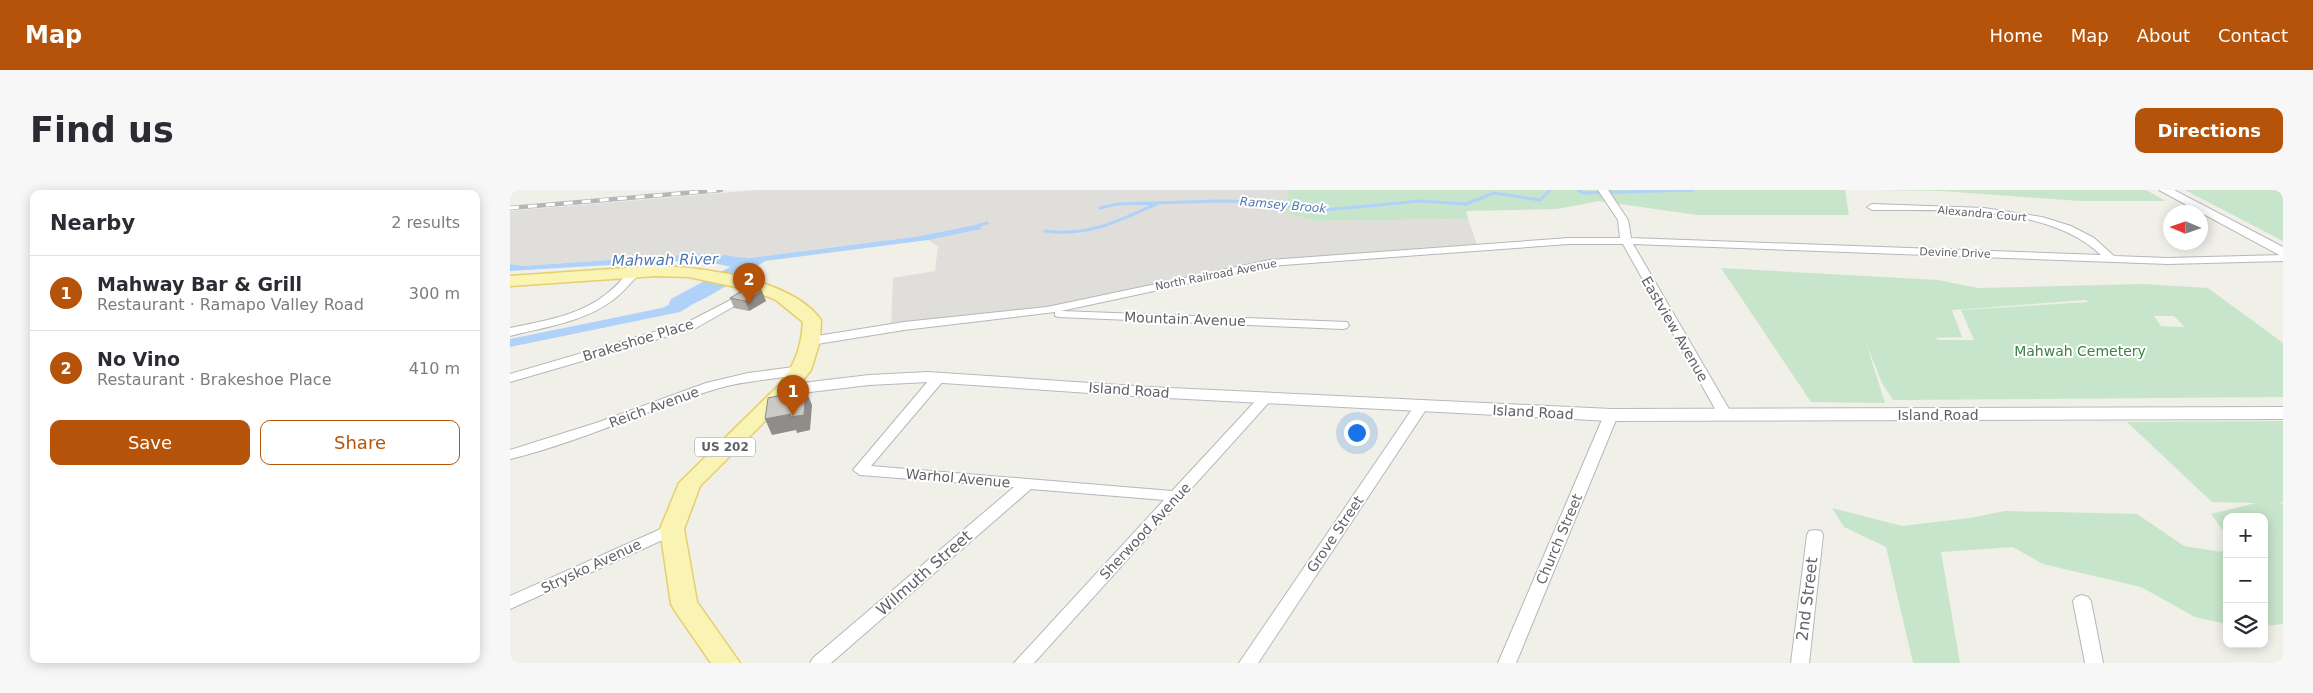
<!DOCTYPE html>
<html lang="en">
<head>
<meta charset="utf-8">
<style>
  :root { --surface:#fff; --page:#f7f7f7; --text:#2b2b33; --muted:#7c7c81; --line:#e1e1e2; --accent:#b45309 }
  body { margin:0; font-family:"DejaVu Sans",sans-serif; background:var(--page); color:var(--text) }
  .controls { position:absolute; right:15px; bottom:15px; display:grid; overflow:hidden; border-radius:10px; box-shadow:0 2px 12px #0003 }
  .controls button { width:45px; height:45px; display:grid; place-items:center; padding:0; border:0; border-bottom:1px solid var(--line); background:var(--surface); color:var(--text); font:25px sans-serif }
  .compass { position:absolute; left:1653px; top:15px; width:45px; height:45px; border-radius:50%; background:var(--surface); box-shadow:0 2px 12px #0003; rotate:272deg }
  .you { position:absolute; left:846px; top:242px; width:18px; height:18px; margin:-12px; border:4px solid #fff; border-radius:50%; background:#1a73e8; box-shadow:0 0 0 8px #1a73e833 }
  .badge { display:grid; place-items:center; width:32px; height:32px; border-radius:50%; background:var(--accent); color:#fff; font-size:16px; font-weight:700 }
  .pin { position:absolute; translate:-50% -41px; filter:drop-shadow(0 1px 2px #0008) }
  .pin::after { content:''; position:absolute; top:26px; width:18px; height:15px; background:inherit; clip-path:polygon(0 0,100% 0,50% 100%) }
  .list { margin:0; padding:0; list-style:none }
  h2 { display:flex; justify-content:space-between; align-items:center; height:65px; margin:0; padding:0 20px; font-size:21px }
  h2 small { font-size:16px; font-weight:400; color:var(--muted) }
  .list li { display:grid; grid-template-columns:32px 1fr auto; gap:15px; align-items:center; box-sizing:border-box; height:75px; padding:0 20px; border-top:1px solid var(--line) }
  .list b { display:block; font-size:19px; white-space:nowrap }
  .list p { margin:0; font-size:16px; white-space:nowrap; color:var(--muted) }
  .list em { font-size:16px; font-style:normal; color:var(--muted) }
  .actions { display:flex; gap:10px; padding:15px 20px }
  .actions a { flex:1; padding:11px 0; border:1px solid var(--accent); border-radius:10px; text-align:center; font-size:18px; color:var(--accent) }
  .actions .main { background:var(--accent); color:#fff }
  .icon { flex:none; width:28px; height:28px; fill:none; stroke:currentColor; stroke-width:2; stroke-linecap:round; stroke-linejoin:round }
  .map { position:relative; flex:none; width:1773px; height:473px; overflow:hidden; border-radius:10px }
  header { display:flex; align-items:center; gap:30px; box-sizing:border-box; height:70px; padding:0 25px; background:var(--accent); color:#fff }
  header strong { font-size:24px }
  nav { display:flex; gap:28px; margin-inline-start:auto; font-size:18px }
  .intro { display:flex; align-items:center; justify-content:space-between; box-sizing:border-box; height:120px; padding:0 30px }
  h1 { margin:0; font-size:35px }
  .button { padding:12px 22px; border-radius:10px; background:var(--accent); color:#fff; font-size:18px; font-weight:700 }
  main { display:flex; gap:30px; padding:0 30px }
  aside { flex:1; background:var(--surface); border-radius:10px; box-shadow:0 2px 12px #0003 }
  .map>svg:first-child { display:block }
  .industrial { fill:#dfdeda }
  .green { fill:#c7e5ca; fill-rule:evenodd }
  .water { fill:#b0d2f8 }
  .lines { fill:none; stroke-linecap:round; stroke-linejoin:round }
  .stream { stroke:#b0d2f8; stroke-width:3 }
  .river { fill:#b0d2f8; fill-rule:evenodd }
  .street-casing { stroke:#b5b7bb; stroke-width:2 }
  .secondary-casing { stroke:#b6b9be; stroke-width:2 }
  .primary-casing { stroke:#e6cf6b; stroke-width:3 }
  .street { fill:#fff; fill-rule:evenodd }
  .secondary { fill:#fff; fill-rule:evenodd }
  .primary { fill:#f9f4b4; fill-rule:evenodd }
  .rail-casing { stroke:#b5b6b7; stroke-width:4.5 }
  .rail { stroke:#fff; stroke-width:3; stroke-dasharray:9; stroke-linecap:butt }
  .wall { fill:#afaea9 }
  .shaded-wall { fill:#8f8d89 }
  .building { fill:#cccac4; stroke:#8f8d89 }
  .labels { text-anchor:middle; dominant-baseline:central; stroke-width:4; stroke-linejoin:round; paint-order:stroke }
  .far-street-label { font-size:11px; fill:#5f6267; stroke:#fff }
  .far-water-label { font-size:12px; font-style:italic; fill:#5077b2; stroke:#fff }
  .shield { fill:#fff; stroke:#8f9195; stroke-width:1 }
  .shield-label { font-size:12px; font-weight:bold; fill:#5f6267 }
  .street-label { font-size:14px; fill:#5f6267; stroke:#fff }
  .park-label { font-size:14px; fill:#3c8145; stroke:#fff }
  .water-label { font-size:15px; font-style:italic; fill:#5077b2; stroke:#fff }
  .near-street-label { font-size:16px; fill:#5f6267; stroke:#fff }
</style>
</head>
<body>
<header>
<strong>Map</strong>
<nav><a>Home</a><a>Map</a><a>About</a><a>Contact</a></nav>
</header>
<div class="intro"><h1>Find us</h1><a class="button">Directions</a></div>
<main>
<aside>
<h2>Nearby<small>2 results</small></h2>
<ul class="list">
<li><span class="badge">1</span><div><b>Mahway Bar &amp; Grill</b><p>Restaurant · Ramapo Valley Road</p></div><em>300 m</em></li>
<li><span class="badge">2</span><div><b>No Vino</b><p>Restaurant · Brakeshoe Place</p></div><em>410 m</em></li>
</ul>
<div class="actions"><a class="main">Save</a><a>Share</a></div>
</aside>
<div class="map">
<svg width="1773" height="473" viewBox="0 0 1773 473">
  <rect width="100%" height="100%" fill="#f0efe8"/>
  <path class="industrial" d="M 248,0 L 778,0 L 775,23 L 804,31 L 958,29 L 969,60 L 762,74 L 555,117 L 381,139 L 383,88 L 425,81 L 428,56 L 411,46 L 240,68 L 185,64 L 13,76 L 0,74 L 0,21 Z"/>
  <path class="green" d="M 778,0 L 1116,0 L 1126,2 L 1158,0 L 1335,0 L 1339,25 L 1187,25 L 1089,11 L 1047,19 L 956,21 L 958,29 L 804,31 L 775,23 Z
    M 1365,0 L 1636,0 L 1656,11 L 1570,11 L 1433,1 Z
    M 1675,0 L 1773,0 L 1773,51 Z
    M 1211,78 L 1428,90 L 1468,98 L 1633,94 L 1698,98 L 1773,153 L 1773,207 L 1383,210 L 1372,193 L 1356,153 L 1375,213 L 1301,212 ZM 1576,110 L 1578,112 L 1451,120 L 1464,150 L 1429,150 L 1425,148 L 1452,147 L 1442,120 ZM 1644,126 L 1664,126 L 1675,137 L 1651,136 Z
    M 1773,231 L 1773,312 L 1769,313 L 1773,314 L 1773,434 L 1754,436 L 1754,327 L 1717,327 L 1717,434 L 1685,427 L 1631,397 L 1533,374 L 1503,357 L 1431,362 L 1450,473 L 1403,473 L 1376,357 L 1334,337 L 1322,318 L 1392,336 L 1460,328 L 1495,321 L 1627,324 L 1674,356 L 1712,362 L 1717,346 L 1701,324 L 1746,313 L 1702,312 L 1617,232 Z"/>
  <path class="water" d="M 470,34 L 471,39 L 418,50 L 255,71 L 239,81 L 208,74 L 164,71 L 0,81 L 0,74 L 13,76 L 185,64 L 240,68 L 411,46 Z
    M 191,99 L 203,102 L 170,122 L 0,157 L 0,149 L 152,118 Z"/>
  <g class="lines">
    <path class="stream" d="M 1068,0 L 1073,3 L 1183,0
      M 590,18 L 608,14 L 711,11 L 761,12 L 782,17 L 815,20 L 911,11 L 956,14 L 984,3 L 1030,10 L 1040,0
      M 470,35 L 477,33
      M 535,41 C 580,47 609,30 649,13"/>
    <path class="river" d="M 215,65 L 244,70 L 247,74 L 244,78 C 226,89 182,122 161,117 L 159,113 L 161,109 L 222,76 L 209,74 L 206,70 L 209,66 Z"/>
    <defs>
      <path id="street" d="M 1088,0 L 1098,0 L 1118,30 L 1121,48 L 1591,65 C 1537,13 1432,21 1362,20 L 1357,17 L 1362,14 L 1474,18 L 1532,27 L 1561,36 L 1584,48 L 1604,66 L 1658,68 L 1773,65 L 1773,71 L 1658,74 L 1123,54 L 1223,226 L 1216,230 L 1209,226 L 1113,54 L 1059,54 L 760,76 L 551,121 L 837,132 L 839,135 L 837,138 L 833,139 L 549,127 L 545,126 L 545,122 L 394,140 L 301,155 L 295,151 L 301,147 L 394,132 L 537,117 L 760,70 L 1059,48 L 1110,48 L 1108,30 Z
        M 124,80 L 128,81 L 128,85 C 120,94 112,103 103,110 C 74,132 35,137 0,146 L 0,138 C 33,131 68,126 95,105 C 105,98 112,89 120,81 Z
        M 238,101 L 244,104 L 242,106 L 186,138 L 0,192 L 0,184 L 178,132 Z
        M 291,176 L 295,177 L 297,180 L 295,183 C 266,190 235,190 206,199 C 136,220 70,252 0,269 L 0,260 L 89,232 L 196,193 L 238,183 Z
        M 429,183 L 434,184 L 435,187 L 434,190 L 361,276 L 662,301 L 751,205 L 761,205 L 763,208 L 524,473 L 504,473 L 654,310 L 521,299 L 321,473 L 300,473 L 303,468 L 504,297 L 350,285 L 343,280 L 424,184 Z
        M 912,211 L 919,215 L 748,473 L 729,473 L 907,212 Z
        M 1101,221 L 1108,225 L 1006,473 L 988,473 L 1094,225 Z
        M 162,334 L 168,335 L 170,339 L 168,343 L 0,419 L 0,406 Z
        M 1305,340 L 1311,341 L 1313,345 L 1299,473 L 1281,473 L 1297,345 L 1299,341 Z
        M 1572,405 L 1578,407 L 1581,411 L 1593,473 L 1575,473 L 1563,411 L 1566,407 Z"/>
      <path id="secondary" d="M 1649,0 L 1664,0 L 1773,57 L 1773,67 Z
        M 418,182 L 639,197 L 1101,219 L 1773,217 L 1773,229 L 1101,231 L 639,207 L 418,192 L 359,195 L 275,205 L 269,204 L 266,200 L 269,196 L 275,195 L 359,185 Z"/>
      <path id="primary" d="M 146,76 C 193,77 282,89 311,130 L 310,151 L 301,180 L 282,204 L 190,296 L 174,339 L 187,412 L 230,473 L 201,473 L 165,421 L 161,414 L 150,339 L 169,293 L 268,196 C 285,175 291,159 293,132 L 266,110 L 244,101 L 179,87 L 146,86 L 0,96 L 0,86 Z"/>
    </defs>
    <use href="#street" class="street-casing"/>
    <use href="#secondary" class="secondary-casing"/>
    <use href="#primary" class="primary-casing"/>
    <use href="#street" class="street"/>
    <use href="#secondary" class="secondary"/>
    <use href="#primary" class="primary"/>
    <defs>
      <path id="rail" d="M 0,18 L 211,0"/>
    </defs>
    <use href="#rail" class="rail-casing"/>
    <use href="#rail" class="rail"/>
  </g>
  <path class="wall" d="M 220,108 L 256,111 L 239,121 L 224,118 Z"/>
  <path class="shaded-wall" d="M 252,101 L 256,111 L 239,121 L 235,111 Z
    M 296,200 L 302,215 L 300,240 L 287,243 L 286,240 L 262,245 L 255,229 Z"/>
  <path class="building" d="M 237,98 L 252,101 L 235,111 L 220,108 Z
    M 296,200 L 294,225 L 280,227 L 281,224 L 255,229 L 258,208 Z"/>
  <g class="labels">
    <g class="far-street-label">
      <text transform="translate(1472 24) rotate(5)">Alexandra Court</text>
      <text transform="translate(1445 63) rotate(2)">Devine Drive</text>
      <text transform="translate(706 85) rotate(-11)">North Railroad Avenue</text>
    </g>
    <g class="far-water-label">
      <text transform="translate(773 15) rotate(5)">Ramsey Brook</text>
    </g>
    <rect class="shield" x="185" y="247.5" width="60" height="19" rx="4"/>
    <g class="shield-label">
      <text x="215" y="257">US 202</text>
    </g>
    <g class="street-label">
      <text transform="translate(675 129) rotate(2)">Mountain Avenue</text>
      <text transform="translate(1165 139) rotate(60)">Eastview Avenue</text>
      <text transform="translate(128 150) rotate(-17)">Brakeshoe Place</text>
      <text transform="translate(619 200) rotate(4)">Island Road</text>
      <text transform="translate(144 217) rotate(-20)">Reich Avenue</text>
      <text transform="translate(1023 222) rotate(3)">Island Road</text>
      <text x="1428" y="225">Island Road</text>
      <text transform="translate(448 288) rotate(5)">Warhol Avenue</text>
      <text transform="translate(635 341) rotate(-47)">Sherwood Avenue</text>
      <text transform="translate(825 344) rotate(-56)">Grove Street</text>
      <text transform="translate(1049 349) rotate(-67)">Church Street</text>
      <text transform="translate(81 376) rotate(-25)">Strysko Avenue</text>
    </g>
    <g class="park-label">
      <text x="1570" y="161">Mahwah Cemetery</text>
    </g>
    <g class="water-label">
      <text transform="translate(155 70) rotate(-1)">Mahwah River</text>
    </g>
    <g class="near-street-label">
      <text transform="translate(414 383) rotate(-41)">Wilmuth Street</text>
      <text transform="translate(1297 409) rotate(-83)">2nd Street</text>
    </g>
  </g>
</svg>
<div class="controls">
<button>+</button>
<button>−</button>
<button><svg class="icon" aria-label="layers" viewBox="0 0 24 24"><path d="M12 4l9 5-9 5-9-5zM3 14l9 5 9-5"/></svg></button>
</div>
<svg class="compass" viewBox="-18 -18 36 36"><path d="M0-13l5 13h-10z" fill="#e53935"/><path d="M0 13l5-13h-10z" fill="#7c7c81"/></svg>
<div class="you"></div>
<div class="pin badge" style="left:283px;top:226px">1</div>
<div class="pin badge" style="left:239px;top:114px">2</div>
</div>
</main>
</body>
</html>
